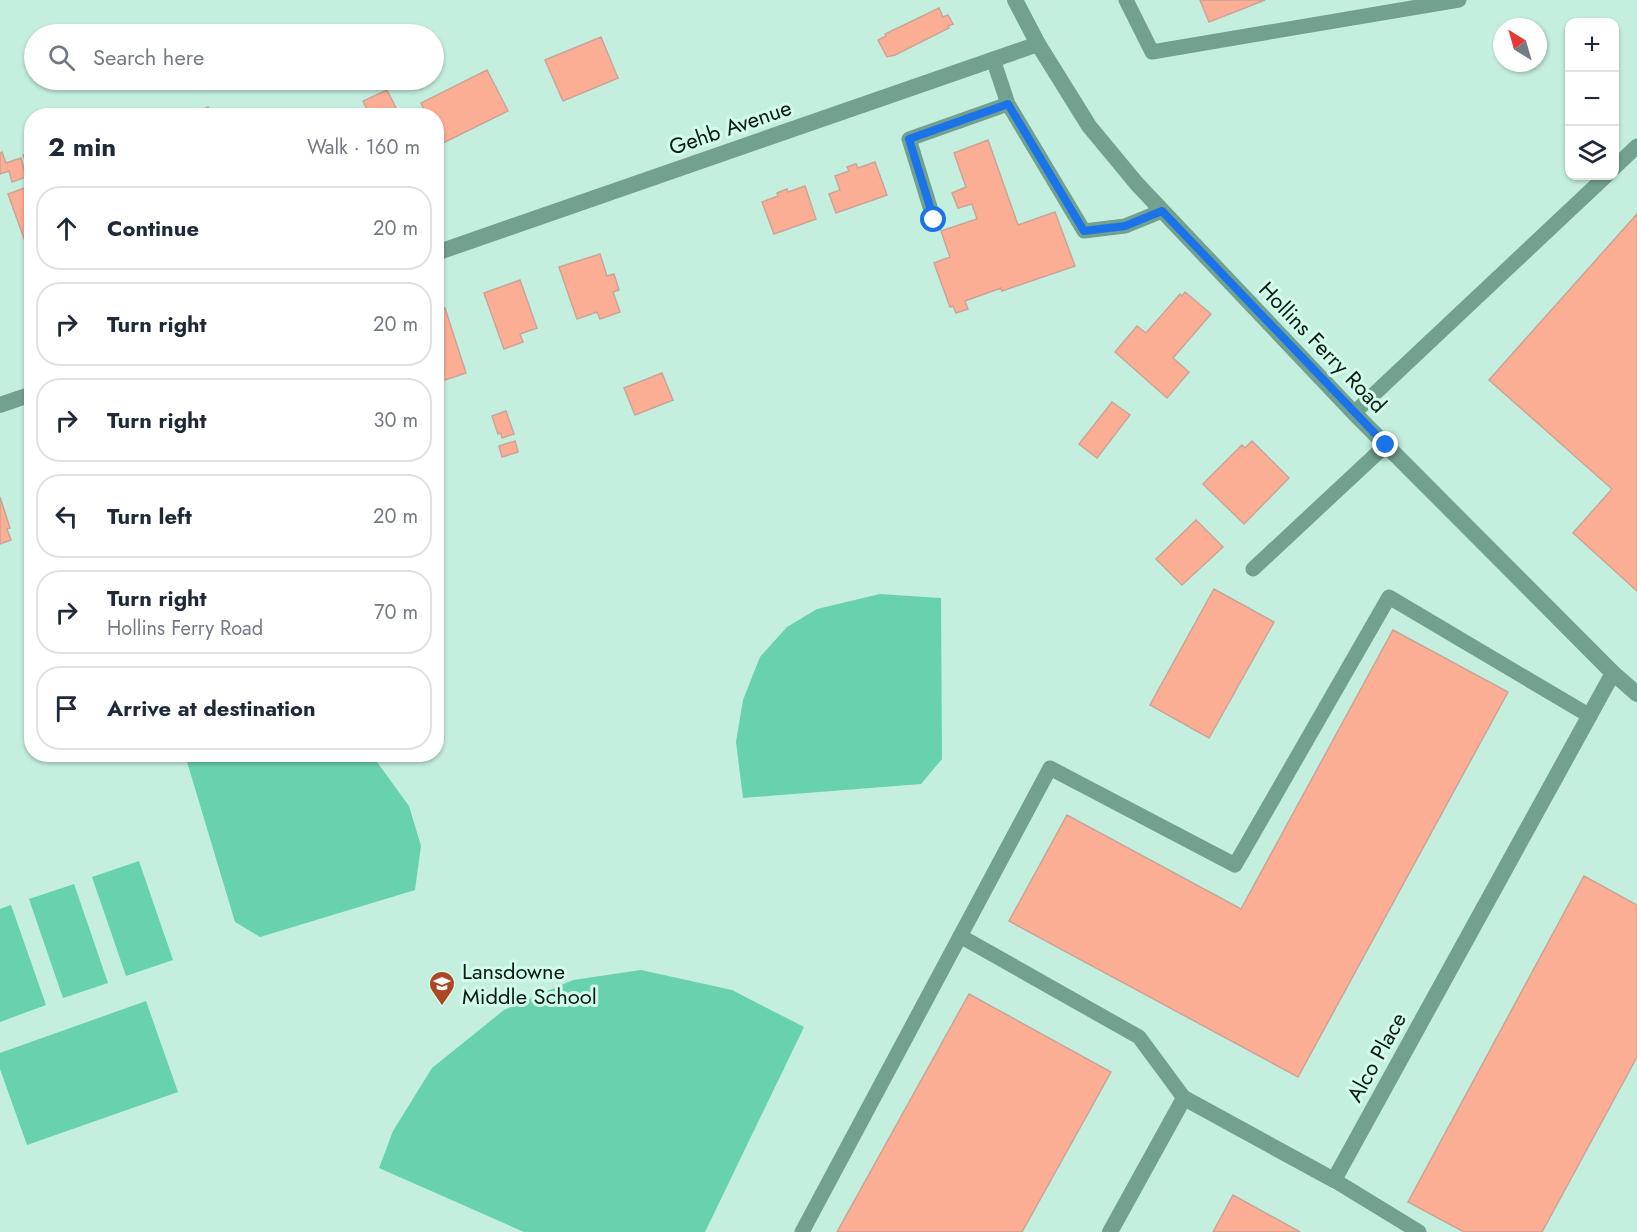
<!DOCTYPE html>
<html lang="en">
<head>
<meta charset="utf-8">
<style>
  :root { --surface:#fff; --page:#f6f6f7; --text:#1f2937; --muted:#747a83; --line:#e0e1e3 }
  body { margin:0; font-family:Jost,sans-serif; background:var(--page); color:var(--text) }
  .controls { position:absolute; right:18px; top:18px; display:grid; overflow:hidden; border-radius:12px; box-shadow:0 2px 4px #0004 }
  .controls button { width:54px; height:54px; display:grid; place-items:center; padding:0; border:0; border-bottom:2px solid var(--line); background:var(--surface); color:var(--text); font:30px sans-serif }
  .compass { position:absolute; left:1493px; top:18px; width:54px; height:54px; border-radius:50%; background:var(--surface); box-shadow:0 2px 4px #0004; rotate:323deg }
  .stop { position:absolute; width:18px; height:18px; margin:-14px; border:4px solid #1a73e8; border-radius:50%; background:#fff }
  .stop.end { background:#1a73e8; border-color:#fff; box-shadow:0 2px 6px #0008 }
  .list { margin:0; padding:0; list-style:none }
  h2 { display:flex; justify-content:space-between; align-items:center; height:78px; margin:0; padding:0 24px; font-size:26px }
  h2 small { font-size:20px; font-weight:400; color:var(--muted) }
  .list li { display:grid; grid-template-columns:39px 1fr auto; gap:18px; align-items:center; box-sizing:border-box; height:84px; margin:0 12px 12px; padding:0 12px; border:2px solid var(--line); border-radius:24px }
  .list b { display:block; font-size:22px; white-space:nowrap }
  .list p { margin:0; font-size:20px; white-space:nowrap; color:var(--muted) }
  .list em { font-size:20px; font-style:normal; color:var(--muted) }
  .icon { flex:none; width:33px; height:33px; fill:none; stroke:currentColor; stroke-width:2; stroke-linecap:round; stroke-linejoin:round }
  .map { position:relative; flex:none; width:1637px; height:1232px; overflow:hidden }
  .search { position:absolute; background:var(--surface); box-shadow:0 2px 4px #0004; left:24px; top:24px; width:420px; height:66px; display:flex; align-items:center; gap:15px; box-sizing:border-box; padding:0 21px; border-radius:33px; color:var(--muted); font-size:22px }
  .panel { position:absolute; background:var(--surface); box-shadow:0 2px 4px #0004; left:24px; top:108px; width:420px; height:654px; border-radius:24px }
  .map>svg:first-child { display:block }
  .green { fill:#68d1ae }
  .building { fill:#fcae95; stroke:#cba497; stroke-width:1.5 }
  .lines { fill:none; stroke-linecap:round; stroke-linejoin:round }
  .service { stroke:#73a18f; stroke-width:15 }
  .minor { stroke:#73a18f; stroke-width:16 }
  .tertiary { stroke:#73a18f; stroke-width:16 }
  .route { stroke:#1a73e8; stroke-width:8 }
  .labels { text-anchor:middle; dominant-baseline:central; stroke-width:6; stroke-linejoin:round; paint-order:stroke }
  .street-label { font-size:22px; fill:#0a1a14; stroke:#d1fceb }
  .poi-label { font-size:22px; fill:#0a1a14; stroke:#d1fceb; text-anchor:start }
</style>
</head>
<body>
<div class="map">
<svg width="1637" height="1232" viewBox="0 0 1637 1232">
  <rect width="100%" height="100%" fill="#c4efde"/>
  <path class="green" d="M 880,594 L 941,598 L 942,759 L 921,784 L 743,798 L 736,742 L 743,700 L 760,657 L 787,627 L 817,609 Z
    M 363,754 L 377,762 L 409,806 L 421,846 L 415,890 L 260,937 L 235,922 L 185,755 Z
    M 139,861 L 173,960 L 126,976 L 92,877 Z
    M 74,884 L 108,983 L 63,998 L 29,899 Z
    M 11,905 L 46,1005 L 0,1022 L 0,909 Z
    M 641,970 L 732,990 L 804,1027 L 705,1232 L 524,1232 L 379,1168 L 393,1131 L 432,1068 L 504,1010 L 573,980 Z
    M 146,1001 L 178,1092 L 27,1145 L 0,1069 L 0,1053 Z"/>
  <path class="building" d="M 1200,0 L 1265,0 L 1209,22 Z
    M 939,8 L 943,17 L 948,15 L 953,24 L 948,26 L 949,28 L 895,55 L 887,57 L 878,40 L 886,36 L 885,34 Z
    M 601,37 L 618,78 L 563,101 L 545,60 Z
    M 487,70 L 508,111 L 441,144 L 436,135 L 436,116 L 427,116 L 421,103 Z
    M 387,90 L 400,116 L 370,116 L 363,101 Z
    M 208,107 L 213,116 L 193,116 L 192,115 Z
    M 988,140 L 1018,225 L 1055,212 L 1075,266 L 1002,291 L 1001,288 L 965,301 L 968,309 L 956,313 L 953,306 L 950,307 L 934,263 L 950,257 L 941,231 L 977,219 L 972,204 L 958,208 L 952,193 L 966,187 L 954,153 Z
    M 2,152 L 6,163 L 21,158 L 26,177 L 12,182 L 9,171 L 0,174 L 0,153 Z
    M 32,152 L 32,239 L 25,241 L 8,194 L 30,186 L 26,173 L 30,172 L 23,155 Z
    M 875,162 L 887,195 L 836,213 L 829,194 L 840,190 L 835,176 L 849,171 L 847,167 L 856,164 L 858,168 Z
    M 805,186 L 816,219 L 774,234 L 762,202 L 778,196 L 777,193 L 787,189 L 788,192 Z
    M 1637,214 L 1637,591 L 1573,533 L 1612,489 L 1489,380 Z
    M 600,254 L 607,276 L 614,274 L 619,290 L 613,292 L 620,312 L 600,319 L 597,312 L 577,319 L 559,267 Z
    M 520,280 L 537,328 L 520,334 L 523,342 L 504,349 L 484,293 Z
    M 1185,292 L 1211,314 L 1173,358 L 1189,372 L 1167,398 L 1115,352 L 1137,326 L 1146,333 L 1180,294 L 1182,296 Z
    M 445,308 L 466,373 L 436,383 L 436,310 Z
    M 662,373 L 673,400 L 635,415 L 624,388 Z
    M 1112,402 L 1130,415 L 1097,458 L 1079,444 Z
    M 506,411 L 514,434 L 502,438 L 501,433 L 498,434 L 492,416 Z
    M 515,441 L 518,452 L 502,457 L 499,446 Z
    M 1252,441 L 1289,478 L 1244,524 L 1203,484 L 1242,445 L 1245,448 Z
    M 0,497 L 10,528 L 7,529 L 11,540 L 0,544 Z
    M 1196,520 L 1223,547 L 1182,585 L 1156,559 Z
    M 1214,589 L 1274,622 L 1209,738 L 1150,705 Z
    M 1393,630 L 1508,692 L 1298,1077 L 1009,921 L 1067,815 L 1241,909 Z
    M 1584,876 L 1637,905 L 1637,1057 L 1542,1232 L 1464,1232 L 1408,1202 Z
    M 969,994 L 1111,1072 L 1022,1232 L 837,1232 Z
    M 1233,1195 L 1300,1232 L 1213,1232 Z"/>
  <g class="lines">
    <path class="service" d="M 1126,0 L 1152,52 L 1459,0
      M 993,59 L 1008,104 L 1084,231 L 1125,226 L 1162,211
      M 1614,168 L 1637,146
      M 934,220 L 909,139 L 1008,104
      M 1354,413 L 1606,176
      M 1253,569 L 1386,445
      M 960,936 L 1139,1037 L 1184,1098
      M 1334,1180 L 1419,1232
      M 802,1232 L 1050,768 L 1235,865 L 1389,597 L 1590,716"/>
    <path class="minor" d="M 436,253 L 1038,44
      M 0,405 L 32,394
      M 1110,1232 L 1184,1098 L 1334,1180 L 1613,673"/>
    <path class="tertiary" d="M 1015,0 L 1038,44 L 1089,126 L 1137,184 L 1354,413 L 1613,673 L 1637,694"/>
  </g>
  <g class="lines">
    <path class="route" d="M 934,220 L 909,139 L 1008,104 L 1084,231 L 1125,226 L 1162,211 L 1386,445"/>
  </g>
  <defs>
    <symbol id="school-pin" viewBox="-11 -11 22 30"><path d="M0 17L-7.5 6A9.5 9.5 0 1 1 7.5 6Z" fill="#ad4622" stroke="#d1fceb"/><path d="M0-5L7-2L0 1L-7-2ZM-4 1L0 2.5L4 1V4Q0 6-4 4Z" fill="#fff"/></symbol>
  </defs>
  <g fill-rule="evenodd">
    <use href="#school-pin" x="427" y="969" width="30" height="40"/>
  </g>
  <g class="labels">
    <g class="street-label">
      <text transform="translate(730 127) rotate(-19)">Gehb Avenue</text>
      <text transform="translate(1323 347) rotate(46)">Hollins Ferry Road</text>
      <text transform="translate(1376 1057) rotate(-61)">Alco Place</text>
    </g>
    <g class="poi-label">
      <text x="462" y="971">Lansdowne<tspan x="462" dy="25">Middle School</tspan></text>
    </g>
  </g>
</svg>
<div class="controls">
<button>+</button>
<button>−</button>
<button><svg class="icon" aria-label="layers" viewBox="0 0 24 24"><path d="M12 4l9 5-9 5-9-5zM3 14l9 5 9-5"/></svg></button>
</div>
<svg class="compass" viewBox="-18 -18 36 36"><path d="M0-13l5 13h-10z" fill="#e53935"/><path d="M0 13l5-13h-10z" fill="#747a83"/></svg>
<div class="stop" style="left:934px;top:220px"></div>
<div class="stop end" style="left:1386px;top:445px"></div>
<div class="search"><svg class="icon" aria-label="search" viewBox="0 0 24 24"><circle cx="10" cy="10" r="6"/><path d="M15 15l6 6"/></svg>Search here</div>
<section class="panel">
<h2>2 min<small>Walk · 160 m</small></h2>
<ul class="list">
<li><svg class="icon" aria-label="ahead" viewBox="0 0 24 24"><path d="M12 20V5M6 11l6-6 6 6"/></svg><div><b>Continue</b></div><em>20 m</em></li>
<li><svg class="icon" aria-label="right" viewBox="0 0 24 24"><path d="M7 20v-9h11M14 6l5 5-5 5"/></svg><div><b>Turn right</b></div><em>20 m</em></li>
<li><svg class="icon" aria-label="right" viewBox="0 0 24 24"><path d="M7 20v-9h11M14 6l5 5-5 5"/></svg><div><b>Turn right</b></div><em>30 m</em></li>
<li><svg class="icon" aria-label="left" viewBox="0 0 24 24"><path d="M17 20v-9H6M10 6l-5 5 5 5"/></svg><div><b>Turn left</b></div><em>20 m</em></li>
<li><svg class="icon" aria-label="right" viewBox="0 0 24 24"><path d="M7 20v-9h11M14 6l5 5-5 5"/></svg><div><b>Turn right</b><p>Hollins Ferry Road</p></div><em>70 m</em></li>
<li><svg class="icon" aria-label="arrive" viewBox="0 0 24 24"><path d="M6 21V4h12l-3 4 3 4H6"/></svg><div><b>Arrive at destination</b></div></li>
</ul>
</section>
</div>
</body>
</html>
